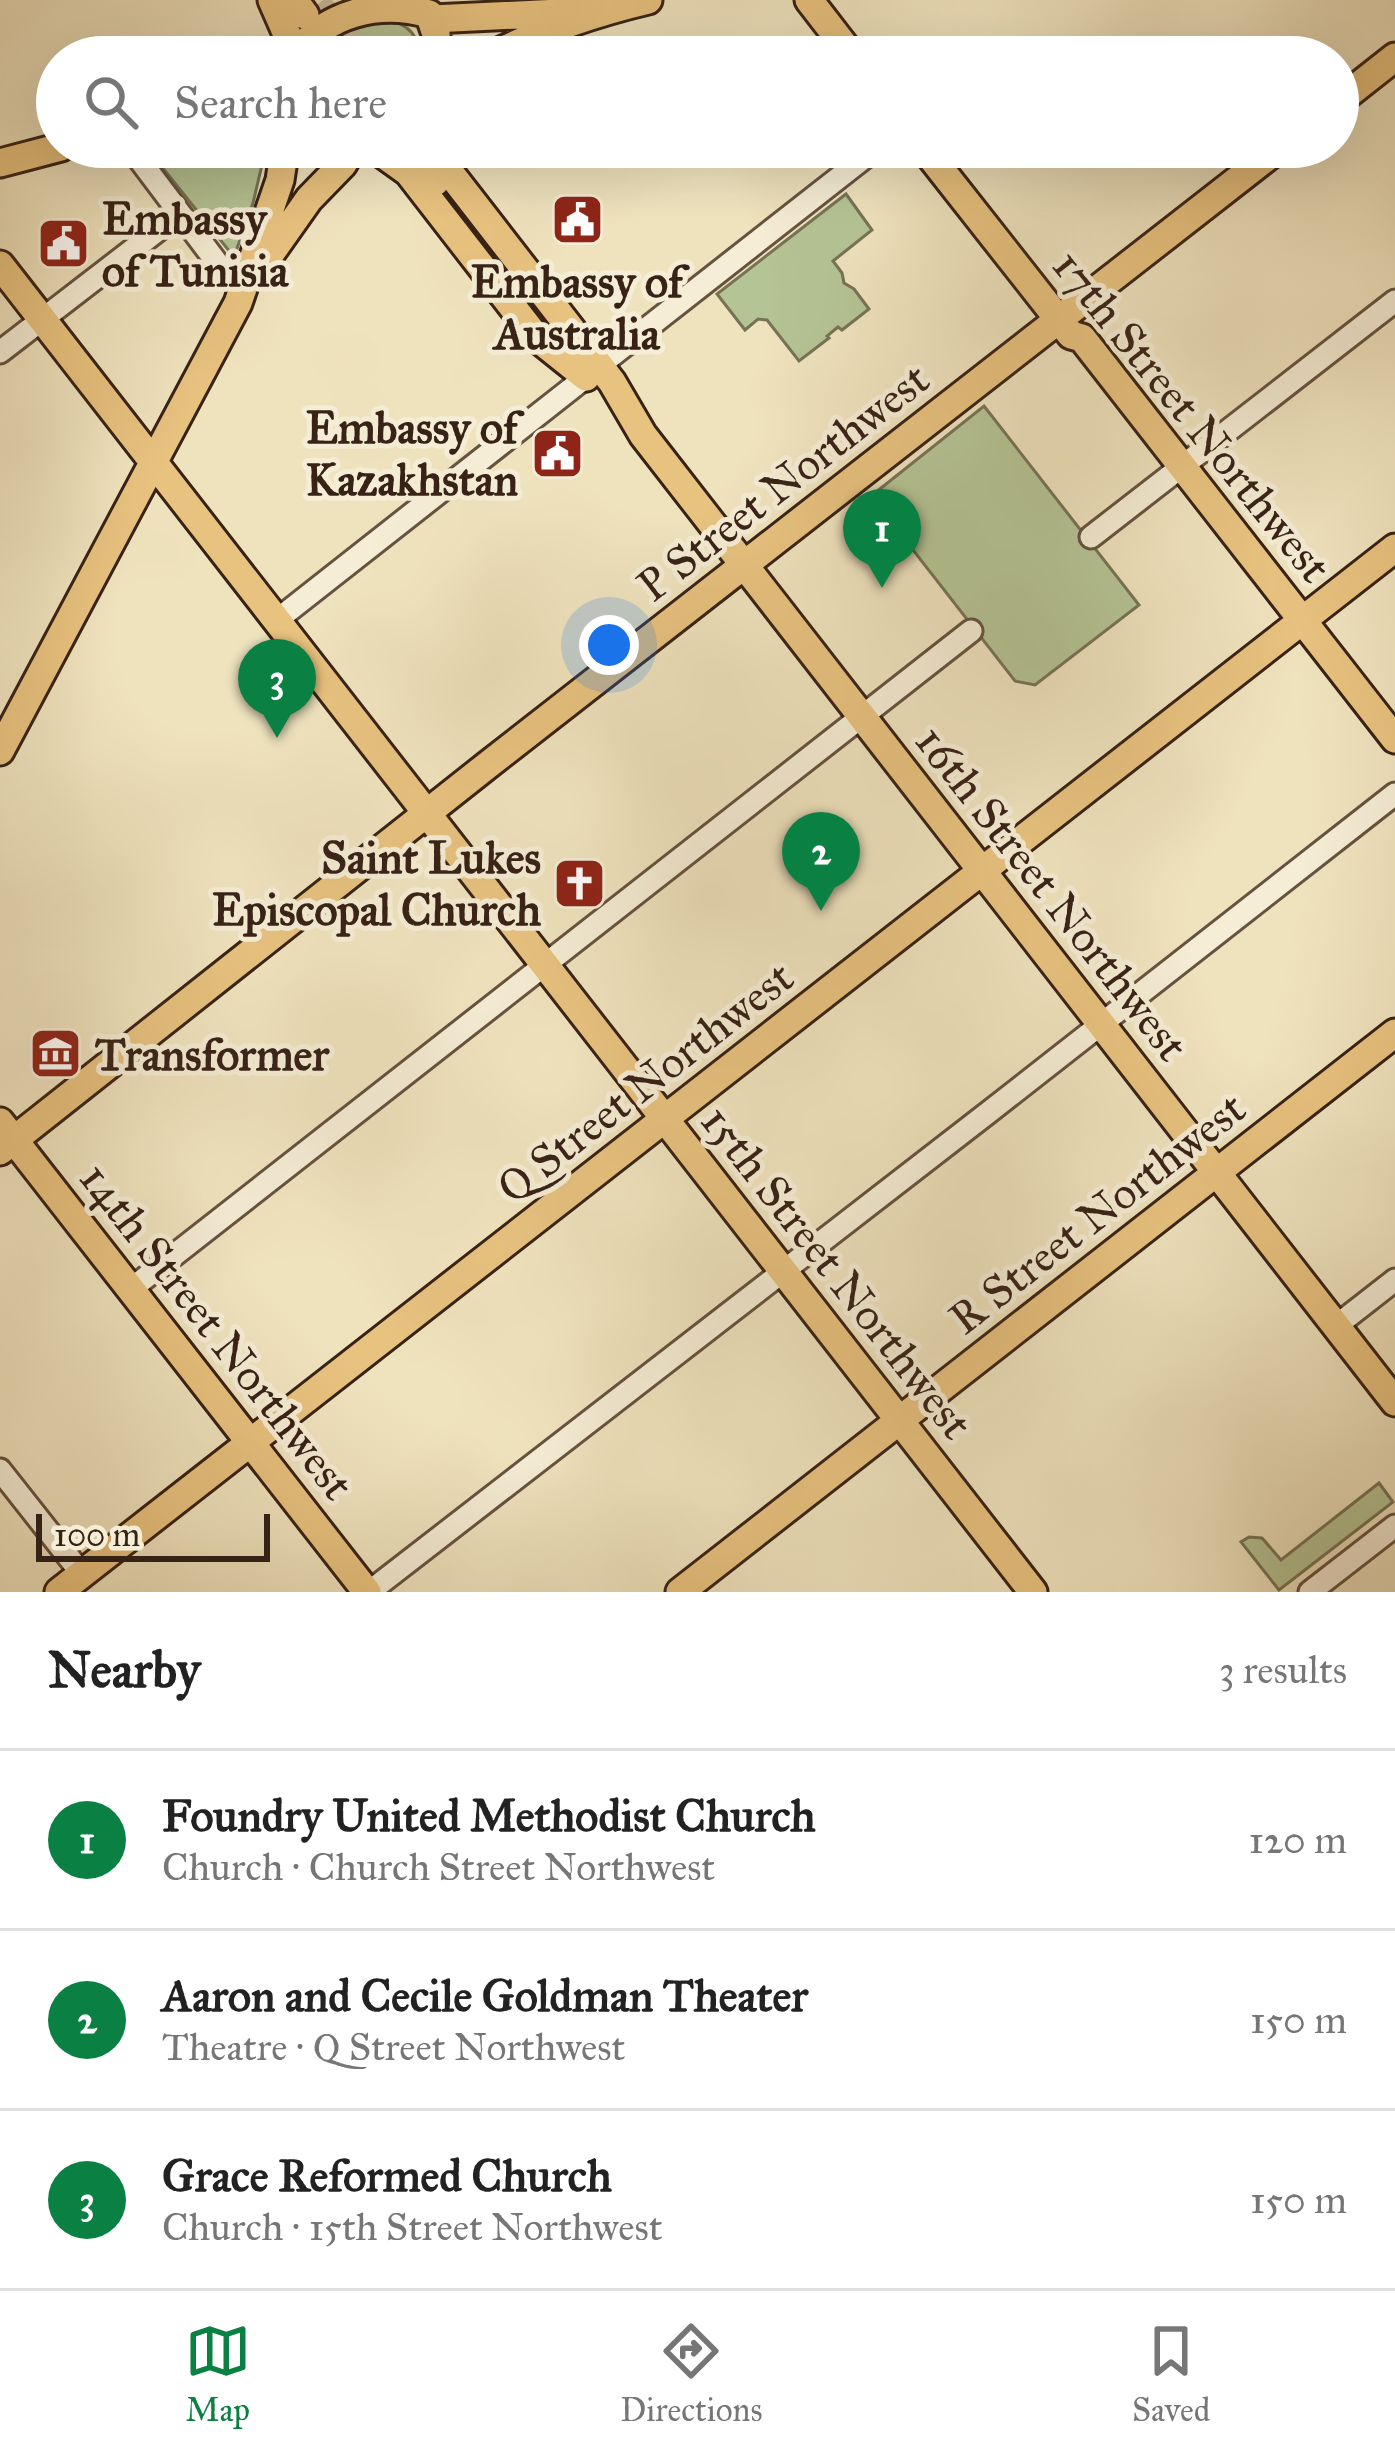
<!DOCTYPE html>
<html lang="en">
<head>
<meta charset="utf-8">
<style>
  :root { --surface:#fff; --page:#f6f6f6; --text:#222; --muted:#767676; --line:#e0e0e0; --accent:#0b8043 }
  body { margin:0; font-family:"IM FELL Great Primer",serif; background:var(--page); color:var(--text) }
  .scale { position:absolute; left:36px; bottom:30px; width:234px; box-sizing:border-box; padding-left:12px; border:6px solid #372216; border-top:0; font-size:33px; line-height:42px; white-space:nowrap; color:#372216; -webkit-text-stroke:9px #f5edd5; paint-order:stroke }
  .you { position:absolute; left:609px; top:645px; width:42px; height:42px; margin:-30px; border:9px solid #fff; border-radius:50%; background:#1a73e8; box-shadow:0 0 0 18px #1a73e833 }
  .badge { display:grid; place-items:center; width:78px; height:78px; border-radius:50%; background:var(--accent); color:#fff; font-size:39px; font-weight:700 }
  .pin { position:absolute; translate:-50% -99px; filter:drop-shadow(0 3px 6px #0008) }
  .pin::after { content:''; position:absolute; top:63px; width:42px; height:36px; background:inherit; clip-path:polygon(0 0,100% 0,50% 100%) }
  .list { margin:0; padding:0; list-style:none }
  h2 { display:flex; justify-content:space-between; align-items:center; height:156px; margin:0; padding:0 48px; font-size:51px }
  h2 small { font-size:39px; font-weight:400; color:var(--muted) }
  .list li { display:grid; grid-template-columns:78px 1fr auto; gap:36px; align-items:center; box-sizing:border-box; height:180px; padding:0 48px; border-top:3px solid var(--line) }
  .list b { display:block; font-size:45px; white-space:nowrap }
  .list p { margin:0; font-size:39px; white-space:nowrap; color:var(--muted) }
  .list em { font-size:39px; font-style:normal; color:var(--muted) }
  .icon { flex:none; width:66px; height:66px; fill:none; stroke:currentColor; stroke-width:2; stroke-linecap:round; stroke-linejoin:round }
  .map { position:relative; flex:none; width:1395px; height:1592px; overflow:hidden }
  .search { position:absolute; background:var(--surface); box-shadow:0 12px 48px #0002; left:36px; right:36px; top:36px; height:132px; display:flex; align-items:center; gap:30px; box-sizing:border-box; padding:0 42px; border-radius:66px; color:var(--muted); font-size:45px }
  .sheet { height:696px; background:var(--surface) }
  nav { display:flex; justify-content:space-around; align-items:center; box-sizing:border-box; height:168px; border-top:3px solid var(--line); background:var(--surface); font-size:33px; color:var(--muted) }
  nav a { display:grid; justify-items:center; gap:6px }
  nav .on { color:var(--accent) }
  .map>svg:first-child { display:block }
  .green { fill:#b5c495; stroke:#767356; stroke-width:3 }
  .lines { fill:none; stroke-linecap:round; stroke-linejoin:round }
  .major-tunnel { stroke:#cabc9c; stroke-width:27; stroke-dasharray:27 14; stroke-linecap:butt }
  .minor-casing { stroke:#655240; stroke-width:27 }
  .major-casing { stroke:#372216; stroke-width:33 }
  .minor { stroke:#f5edd5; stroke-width:21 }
  .major { stroke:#e8c27f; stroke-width:27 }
  .labels { text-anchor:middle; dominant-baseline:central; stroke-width:10; stroke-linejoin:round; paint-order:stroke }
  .poi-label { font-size:45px; font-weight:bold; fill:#372216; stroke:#f5edd5; text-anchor:start }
  .street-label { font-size:45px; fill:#372216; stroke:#f5edd5 }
</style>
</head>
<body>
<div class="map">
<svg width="1395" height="1592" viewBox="0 0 1395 1592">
  <rect width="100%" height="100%" fill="#efe3be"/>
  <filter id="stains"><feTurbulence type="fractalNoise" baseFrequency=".00167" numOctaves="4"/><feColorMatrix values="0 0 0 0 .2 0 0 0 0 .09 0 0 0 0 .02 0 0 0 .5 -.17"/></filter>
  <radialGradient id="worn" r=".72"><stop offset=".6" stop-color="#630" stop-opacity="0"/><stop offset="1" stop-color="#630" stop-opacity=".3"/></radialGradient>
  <path class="green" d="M 387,19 C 408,25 419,34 419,57 L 316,57 C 340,32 354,26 387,19 Z
    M 172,147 L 257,147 L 264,156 L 253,203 L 234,257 L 150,152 Z
    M 846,194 L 872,230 L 833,261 L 842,273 L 844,283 L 854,289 L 869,309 L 842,330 L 838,327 L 827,336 L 829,338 L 799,361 L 767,320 L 758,319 L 745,330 L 717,294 Z
    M 984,406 L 1139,605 L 1035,685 L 1015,681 L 871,496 Z
    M 1379,1483 L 1393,1502 L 1279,1590 L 1241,1542 L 1249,1537 L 1262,1538 L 1281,1560 Z"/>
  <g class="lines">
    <path class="major-tunnel" d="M 318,4 L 360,57"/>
    <defs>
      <path id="minor" d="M 130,147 L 218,264 L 245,290
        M 0,352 L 179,214
        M 600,365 L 878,147
        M 1091,537 L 1395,301
        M 277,620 L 586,377
        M 131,1289 L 971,631
        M 1336,1326 L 1395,1280
        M 0,1470 L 82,1574
        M 369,1592 L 989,1112 L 1395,794
        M 1310,1592 L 1395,1526"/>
      <path id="major" d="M 272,0 L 296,55
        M 294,0 L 305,15
        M 809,0 L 853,57
        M 432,19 L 603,11
        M 294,57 C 325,12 380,0 429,14 L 436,34 L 436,57
        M 489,57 C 539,32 593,13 648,0
        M 1338,102 L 1395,57
        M 373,147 L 408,172 L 536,337 L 586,377
        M 408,147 L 435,182
        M 430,147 L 612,382 L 643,435 L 1395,1402
        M 923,147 L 1071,335 L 1082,338 L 1395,739
        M 0,163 L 61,147
        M 0,265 L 1033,1592
        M 261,267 L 309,199 L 343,164 L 353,147
        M 0,751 L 238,303 L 280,180 L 285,147
        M 0,1122 L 367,1592
        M 0,1151 L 489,764 L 1280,147
        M 59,1592 L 1395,548
        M 680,1592 L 1395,1033"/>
    </defs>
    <use href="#minor" class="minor-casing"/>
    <use href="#major" class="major-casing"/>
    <use href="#minor" class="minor"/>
    <use href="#major" class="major"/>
  </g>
  <defs>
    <symbol id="civic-square" viewBox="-11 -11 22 22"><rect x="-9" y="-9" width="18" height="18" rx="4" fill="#8f2418" stroke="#f5edd5"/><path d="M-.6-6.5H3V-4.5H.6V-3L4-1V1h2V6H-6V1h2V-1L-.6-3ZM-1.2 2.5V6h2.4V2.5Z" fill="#fff"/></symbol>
    <symbol id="church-square" viewBox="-11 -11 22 22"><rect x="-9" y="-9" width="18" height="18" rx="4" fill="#8f2418" stroke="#f5edd5"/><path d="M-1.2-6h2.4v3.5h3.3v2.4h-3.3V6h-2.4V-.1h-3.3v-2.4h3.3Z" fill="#fff"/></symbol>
    <symbol id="museum-square" viewBox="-11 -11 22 22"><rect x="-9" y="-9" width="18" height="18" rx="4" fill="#8f2418" stroke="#f5edd5"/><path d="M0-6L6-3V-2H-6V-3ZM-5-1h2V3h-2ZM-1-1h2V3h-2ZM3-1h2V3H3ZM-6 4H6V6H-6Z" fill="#fff"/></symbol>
  </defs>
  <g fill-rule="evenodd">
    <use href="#civic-square" x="548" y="190" width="59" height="59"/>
    <use href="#civic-square" x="34" y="214" width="59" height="59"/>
    <use href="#civic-square" x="528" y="424" width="59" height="59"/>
    <use href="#church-square" x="550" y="854" width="59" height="59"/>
    <use href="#museum-square" x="26" y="1024" width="59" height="59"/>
  </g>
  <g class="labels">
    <g class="poi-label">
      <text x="102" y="218">Embassy<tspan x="102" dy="52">of Tunisia</tspan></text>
      <text x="577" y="281" text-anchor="middle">Embassy of<tspan x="577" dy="52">Australia</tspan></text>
      <text x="518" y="427" text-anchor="end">Embassy of<tspan x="518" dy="52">Kazakhstan</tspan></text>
      <text x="541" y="857" text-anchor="end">Saint Lukes<tspan x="541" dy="52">Episcopal Church</tspan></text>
      <text x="95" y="1054">Transformer</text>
    </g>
    <g class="street-label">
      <text transform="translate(1192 416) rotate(51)">17th Street Northwest</text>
      <text transform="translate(783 482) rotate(-38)">P Street Northwest</text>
      <text transform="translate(1052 893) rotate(52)">16th Street Northwest</text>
      <text transform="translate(645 1082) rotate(-38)">Q Street Northwest</text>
      <text transform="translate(1097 1213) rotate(-38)">R Street Northwest</text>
      <text transform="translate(837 1272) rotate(52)">15th Street Northwest</text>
      <text transform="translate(217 1331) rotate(52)">14th Street Northwest</text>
    </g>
  </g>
  <rect width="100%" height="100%" filter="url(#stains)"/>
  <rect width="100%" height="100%" fill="url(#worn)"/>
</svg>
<div class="scale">100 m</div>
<div class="you"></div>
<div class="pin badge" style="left:882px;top:588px">1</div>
<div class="pin badge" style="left:821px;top:911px">2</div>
<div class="pin badge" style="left:277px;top:738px">3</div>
<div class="search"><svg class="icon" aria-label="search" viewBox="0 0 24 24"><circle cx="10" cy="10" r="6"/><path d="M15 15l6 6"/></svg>Search here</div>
</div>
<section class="sheet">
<h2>Nearby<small>3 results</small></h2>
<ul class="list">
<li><span class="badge">1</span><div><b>Foundry United Methodist Church</b><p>Church · Church Street Northwest</p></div><em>120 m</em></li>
<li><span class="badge">2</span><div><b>Aaron and Cecile Goldman Theater</b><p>Theatre · Q Street Northwest</p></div><em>150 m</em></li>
<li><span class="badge">3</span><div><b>Grace Reformed Church</b><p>Church · 15th Street Northwest</p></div><em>150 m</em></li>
</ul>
</section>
<nav>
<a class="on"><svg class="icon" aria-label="map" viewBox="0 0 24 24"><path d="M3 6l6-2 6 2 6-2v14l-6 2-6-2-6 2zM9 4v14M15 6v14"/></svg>Map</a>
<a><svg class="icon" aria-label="directions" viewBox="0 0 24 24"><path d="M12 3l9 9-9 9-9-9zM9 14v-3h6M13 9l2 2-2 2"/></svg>Directions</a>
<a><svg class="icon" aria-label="saved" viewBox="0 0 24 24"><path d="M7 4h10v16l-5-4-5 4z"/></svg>Saved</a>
</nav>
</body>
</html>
